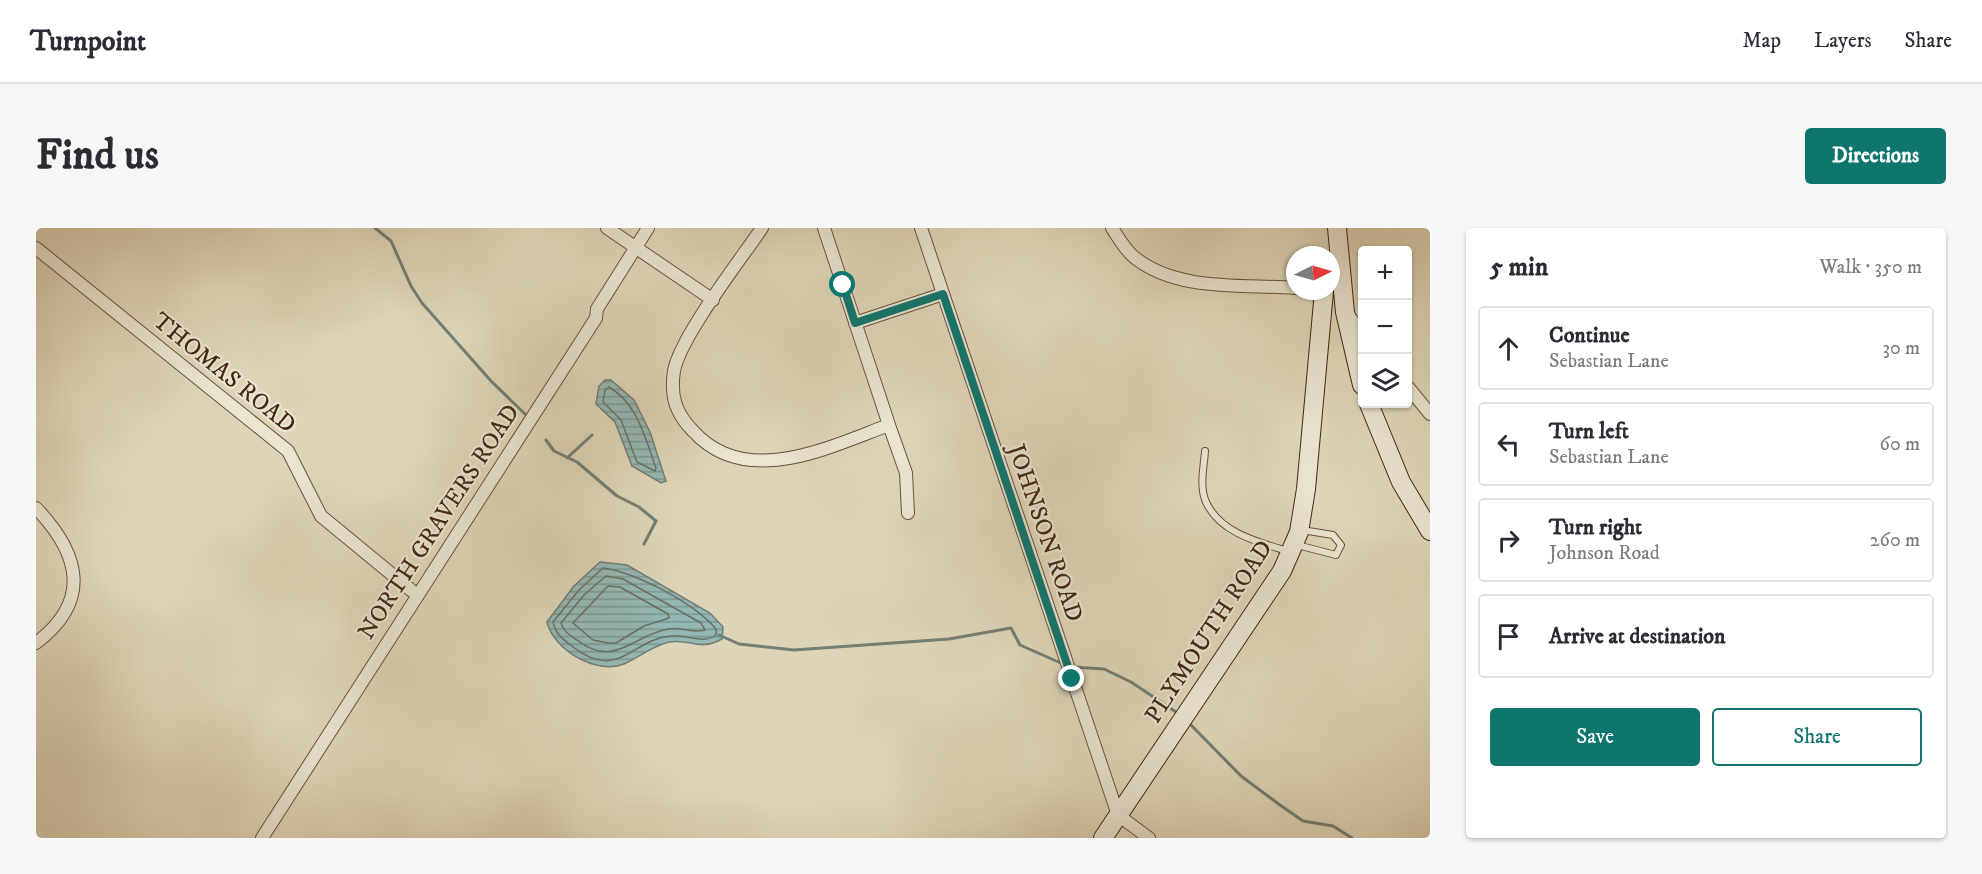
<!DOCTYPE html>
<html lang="en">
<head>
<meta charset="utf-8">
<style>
  :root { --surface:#fff; --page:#f7f7f7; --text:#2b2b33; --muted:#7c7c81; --line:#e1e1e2; --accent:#0f766e }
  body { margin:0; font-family:"IM FELL DW Pica",serif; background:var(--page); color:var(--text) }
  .controls { position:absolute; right:18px; top:18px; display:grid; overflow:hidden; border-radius:6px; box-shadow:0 2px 4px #0004 }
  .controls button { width:54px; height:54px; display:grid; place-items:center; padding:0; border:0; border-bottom:2px solid var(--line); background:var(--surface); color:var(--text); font:30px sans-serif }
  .compass { position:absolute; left:1250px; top:18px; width:54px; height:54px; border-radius:50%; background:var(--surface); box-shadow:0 2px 4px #0004; rotate:85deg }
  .stop { position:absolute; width:18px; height:18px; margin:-14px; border:4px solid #0f766e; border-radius:50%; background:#fff }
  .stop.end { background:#0f766e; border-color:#fff; box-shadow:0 2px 6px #0008 }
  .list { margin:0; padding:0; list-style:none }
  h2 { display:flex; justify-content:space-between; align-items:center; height:78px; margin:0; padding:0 24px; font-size:26px }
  h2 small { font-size:20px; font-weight:400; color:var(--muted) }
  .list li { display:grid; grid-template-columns:39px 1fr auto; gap:18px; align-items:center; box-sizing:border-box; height:84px; margin:0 12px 12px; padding:0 12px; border:2px solid var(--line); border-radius:6px }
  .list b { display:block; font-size:22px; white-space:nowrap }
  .list p { margin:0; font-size:20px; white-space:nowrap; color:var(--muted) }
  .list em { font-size:20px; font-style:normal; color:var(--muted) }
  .actions { display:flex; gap:12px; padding:18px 24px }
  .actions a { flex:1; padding:14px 0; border:2px solid var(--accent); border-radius:6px; text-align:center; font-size:21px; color:var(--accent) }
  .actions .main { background:var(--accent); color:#fff }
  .icon { flex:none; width:33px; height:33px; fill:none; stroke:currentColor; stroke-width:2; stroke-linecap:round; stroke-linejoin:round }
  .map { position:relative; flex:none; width:1394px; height:610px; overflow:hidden; border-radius:6px }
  header { display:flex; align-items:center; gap:36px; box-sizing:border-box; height:84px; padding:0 30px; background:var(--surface); border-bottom:2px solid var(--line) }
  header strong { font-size:28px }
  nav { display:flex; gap:33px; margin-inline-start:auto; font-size:21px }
  .intro { display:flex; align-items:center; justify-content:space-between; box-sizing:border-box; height:144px; padding:0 36px }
  h1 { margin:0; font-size:42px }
  .button { padding:15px 27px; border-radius:6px; background:var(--accent); color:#fff; font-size:21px; font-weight:700 }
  main { display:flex; gap:36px; padding:0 36px }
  aside { flex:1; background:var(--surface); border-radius:6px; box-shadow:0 2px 4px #0004 }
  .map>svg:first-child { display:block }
  .water { fill:url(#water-rules); stroke:#737e74; stroke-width:1.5 }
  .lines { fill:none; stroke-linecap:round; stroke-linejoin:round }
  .shore { stroke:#6b7064; stroke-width:1.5 }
  .stream { stroke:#737e74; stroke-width:3 }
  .service-casing { stroke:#69523c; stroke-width:8 }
  .minor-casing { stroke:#69523c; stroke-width:14 }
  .secondary-casing { stroke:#422713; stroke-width:20 }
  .service { stroke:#eae4d1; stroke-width:6 }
  .minor { stroke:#eae4d1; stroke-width:12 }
  .secondary { stroke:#eae4d1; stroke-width:18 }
  .route { stroke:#0f766e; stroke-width:8 }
  .labels { text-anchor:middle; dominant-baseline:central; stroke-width:4.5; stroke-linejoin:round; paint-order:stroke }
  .street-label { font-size:24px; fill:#422713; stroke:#eae4d1 }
</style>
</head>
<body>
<header>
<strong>Turnpoint</strong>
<nav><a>Map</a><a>Layers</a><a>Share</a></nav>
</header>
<div class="intro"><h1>Find us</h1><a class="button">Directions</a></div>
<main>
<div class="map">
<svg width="1394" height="610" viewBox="0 0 1394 610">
  <defs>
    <pattern id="water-rules" width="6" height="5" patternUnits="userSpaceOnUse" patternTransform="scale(1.5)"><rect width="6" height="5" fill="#94b8b4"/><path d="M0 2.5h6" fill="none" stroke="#7a9691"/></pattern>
  </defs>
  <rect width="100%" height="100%" fill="#ded5b8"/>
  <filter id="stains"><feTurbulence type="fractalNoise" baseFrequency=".00333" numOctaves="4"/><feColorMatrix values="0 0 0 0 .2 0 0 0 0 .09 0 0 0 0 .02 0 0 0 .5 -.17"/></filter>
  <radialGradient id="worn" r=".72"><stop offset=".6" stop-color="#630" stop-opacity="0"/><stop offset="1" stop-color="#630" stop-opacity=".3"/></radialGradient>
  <path class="water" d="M 569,152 L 575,152 L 598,172 L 614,204 L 630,253 L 625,255 L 596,238 L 579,194 L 560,176 L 563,158 Z
    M 564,334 L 591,337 L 674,385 L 687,399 L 686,411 C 662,424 655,410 633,414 C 616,418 604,429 588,436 C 560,447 518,422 511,394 L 538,358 Z"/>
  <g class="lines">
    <path class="shore" d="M 573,159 C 602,176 609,210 620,240 L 619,243 L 601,234 L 585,192 L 567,174 L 569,162 Z
      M 567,340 C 601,345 658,375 680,401 L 680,407 C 666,417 651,406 635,408 C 595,411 583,454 537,419 C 527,411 520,407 517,394 L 543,362 Z
      M 570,348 L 587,351 L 665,395 L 669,402 C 657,406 644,398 632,401 C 595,408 579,441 541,412 C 534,407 527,403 525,395 L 548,367 Z
      M 572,358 L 584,359 L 632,386 L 633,390 L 608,398 L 580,415 L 572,415 L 557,412 L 537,395 Z"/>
    <path class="stream" d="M 339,0 L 355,13 L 375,58 L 386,75 L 455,153 L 489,186
      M 510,212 L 518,223 L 541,234 L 581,268 L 603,279 L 620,293 L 608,316
      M 531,230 L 556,207
      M 683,407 L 703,416 L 758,422 L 913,411 L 975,400 L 984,417 L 1027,436
      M 1037,439 L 1068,441 L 1095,454 L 1143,486
      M 1154,496 L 1205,548 L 1244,577 L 1267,593 L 1297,598 L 1316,610"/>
    <defs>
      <path id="service" d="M 1169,223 C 1168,238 1163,259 1170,274 C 1184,305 1222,314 1251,323
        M 1261,317 L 1300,327 L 1305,317 L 1297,307 L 1266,302"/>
      <path id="minor" d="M 571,0 L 677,72
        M 726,0 C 705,31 644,109 638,143 C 634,169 640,186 658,204 C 711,261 793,219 853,197 L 788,0
        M 885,0 L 1082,587 L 1113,610
        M 1076,0 C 1082,9 1089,22 1098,29 C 1141,64 1207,56 1259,60
        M 0,20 L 252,223 L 285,288 L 381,367
        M 1312,87 L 1326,104
        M 819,95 L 907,66
        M 1372,159 L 1394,186
        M 853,197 L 870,245 L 872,285
        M 0,280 C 44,326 56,373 0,415
        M 226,610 L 560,90 L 561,81 L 612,0"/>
      <path id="secondary" d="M 1301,0 L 1309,84 L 1326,157
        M 1333,176 L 1365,254 L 1394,303
        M 1067,610 L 1246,343 L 1263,304 L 1270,261 L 1288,63"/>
    </defs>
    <use href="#service" class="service-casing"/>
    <use href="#minor" class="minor-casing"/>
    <use href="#secondary" class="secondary-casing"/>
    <use href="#service" class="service"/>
    <use href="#minor" class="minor"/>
    <use href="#secondary" class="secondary"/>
  </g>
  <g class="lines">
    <path class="route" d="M 807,57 L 819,95 L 907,66 L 1036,451"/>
  </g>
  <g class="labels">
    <g class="street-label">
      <text transform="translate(188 145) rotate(39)">THOMAS ROAD</text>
      <text transform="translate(403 294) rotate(-57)">NORTH GRAVERS ROAD</text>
      <text transform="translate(1009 305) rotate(71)">JOHNSON ROAD</text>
      <text transform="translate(1173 404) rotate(-57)">PLYMOUTH ROAD</text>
    </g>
  </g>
  <rect width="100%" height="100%" filter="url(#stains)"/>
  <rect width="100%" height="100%" fill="url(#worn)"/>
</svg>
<div class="controls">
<button>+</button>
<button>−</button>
<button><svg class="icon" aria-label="layers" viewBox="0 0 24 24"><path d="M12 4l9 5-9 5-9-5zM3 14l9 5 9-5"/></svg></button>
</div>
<svg class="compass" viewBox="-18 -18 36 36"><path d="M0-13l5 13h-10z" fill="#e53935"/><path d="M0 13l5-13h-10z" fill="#7c7c81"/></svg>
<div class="stop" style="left:807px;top:57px"></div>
<div class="stop end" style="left:1036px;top:451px"></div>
</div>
<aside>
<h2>5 min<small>Walk · 350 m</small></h2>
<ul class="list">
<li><svg class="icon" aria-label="ahead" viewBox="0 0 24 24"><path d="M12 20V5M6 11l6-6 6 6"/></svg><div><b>Continue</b><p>Sebastian Lane</p></div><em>30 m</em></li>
<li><svg class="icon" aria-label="left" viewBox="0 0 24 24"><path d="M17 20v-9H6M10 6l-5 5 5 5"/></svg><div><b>Turn left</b><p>Sebastian Lane</p></div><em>60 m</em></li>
<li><svg class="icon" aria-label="right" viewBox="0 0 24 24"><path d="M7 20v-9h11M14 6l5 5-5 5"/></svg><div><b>Turn right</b><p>Johnson Road</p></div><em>260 m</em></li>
<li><svg class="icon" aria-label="arrive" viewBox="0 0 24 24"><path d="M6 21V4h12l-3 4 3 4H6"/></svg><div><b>Arrive at destination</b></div></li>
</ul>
<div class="actions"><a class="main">Save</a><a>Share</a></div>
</aside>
</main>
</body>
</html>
